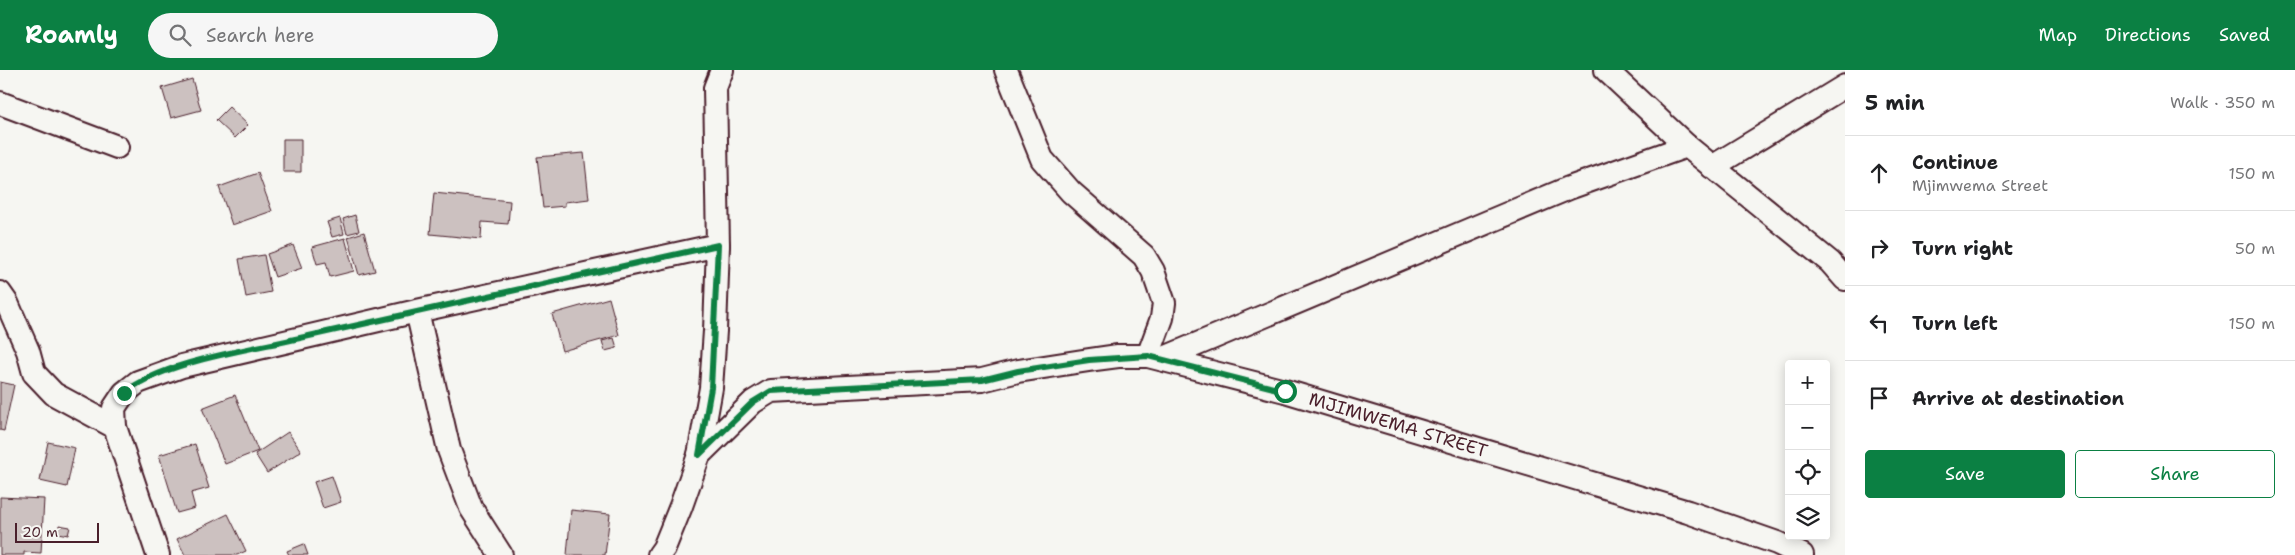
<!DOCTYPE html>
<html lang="en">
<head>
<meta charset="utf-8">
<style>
  :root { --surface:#fff; --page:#f6f6f6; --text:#202124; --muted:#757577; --line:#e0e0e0; --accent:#0b8043 }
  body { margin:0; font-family:"Shantell Sans",sans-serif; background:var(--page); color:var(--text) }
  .controls { position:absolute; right:15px; bottom:15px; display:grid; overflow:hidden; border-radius:5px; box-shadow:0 2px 12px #0003 }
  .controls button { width:45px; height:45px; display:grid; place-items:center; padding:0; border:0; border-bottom:1px solid var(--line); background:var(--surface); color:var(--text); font:25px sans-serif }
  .scale { position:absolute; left:15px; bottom:12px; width:84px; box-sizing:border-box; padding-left:5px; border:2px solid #4a1f2b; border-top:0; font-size:14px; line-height:18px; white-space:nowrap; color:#4a1f2b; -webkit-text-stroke:4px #f6f6f2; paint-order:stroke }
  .stop { position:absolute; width:15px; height:15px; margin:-11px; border:4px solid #0b8043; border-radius:50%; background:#fff }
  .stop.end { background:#0b8043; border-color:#fff; box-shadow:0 1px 5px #0008 }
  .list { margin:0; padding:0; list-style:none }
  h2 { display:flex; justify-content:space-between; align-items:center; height:65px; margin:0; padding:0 20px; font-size:21px }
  h2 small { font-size:16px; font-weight:400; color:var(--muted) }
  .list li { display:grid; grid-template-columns:32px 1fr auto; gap:15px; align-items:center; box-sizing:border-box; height:75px; padding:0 20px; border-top:1px solid var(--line) }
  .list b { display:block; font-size:19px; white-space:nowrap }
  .list p { margin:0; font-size:16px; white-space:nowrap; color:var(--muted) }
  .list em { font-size:16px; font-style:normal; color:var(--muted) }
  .actions { display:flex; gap:10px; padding:15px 20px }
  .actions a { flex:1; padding:11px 0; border:1px solid var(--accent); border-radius:5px; text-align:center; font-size:18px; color:var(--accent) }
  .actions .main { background:var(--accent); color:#fff }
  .icon { flex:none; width:28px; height:28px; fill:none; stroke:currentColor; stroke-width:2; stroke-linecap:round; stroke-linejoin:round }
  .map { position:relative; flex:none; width:1845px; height:485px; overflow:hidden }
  header { display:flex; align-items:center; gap:30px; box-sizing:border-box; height:70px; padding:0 25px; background:var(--accent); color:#fff }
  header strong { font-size:24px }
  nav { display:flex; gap:28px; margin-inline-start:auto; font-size:18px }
  .search { width:350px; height:45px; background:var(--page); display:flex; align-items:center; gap:12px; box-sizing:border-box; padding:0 18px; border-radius:28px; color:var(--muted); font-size:19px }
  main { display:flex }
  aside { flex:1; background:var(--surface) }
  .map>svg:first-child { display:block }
  .building { fill:#ccc1c0; stroke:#4a1f2b }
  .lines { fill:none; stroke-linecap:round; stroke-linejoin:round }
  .minor-casing { stroke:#4a1f2b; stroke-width:26 }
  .minor { stroke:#f6f6f2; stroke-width:22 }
  .route { stroke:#0b8043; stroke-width:6 }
  .labels { text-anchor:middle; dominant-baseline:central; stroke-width:4; stroke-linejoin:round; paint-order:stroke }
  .street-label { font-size:18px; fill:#4a1f2b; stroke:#f6f6f2 }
</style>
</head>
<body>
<header>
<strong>Roamly</strong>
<div class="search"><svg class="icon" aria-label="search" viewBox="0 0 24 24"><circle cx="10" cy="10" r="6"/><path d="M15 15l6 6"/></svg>Search here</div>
<nav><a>Map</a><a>Directions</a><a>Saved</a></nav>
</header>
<main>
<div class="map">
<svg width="1845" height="485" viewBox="0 0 1845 485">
  <rect width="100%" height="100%" fill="#f6f6f2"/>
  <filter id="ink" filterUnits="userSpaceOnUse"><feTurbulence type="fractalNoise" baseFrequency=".02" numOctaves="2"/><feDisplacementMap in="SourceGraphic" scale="10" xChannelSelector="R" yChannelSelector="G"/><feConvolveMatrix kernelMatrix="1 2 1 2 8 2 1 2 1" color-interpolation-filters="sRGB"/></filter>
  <g filter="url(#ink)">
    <path class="building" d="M 192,9 L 201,40 L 171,48 L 162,18 Z
      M 229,37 L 248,55 L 235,68 L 216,50 Z
      M 283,69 L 301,69 L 301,102 L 283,102 Z
      M 584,83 L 589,129 L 565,132 L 565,136 L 543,138 L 537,87 Z
      M 258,103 L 272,141 L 232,155 L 219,117 Z
      M 434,123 L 510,131 L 508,154 L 482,152 L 481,169 L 430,164 Z
      M 355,145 L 359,161 L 347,164 L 343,149 Z
      M 340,148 L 344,164 L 332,167 L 327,152 Z
      M 364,162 L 375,201 L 359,205 L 348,167 Z
      M 345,168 L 354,201 L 330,207 L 326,192 L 317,194 L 312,177 Z
      M 293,175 L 302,198 L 275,207 L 267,184 Z
      M 264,185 L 271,222 L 246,227 L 239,189 Z
      M 609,228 L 619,265 L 562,281 L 552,244 Z
      M 614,268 L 617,278 L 605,281 L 602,271 Z
      M 0,312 L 14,315 L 4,361 L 0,360 Z
      M 235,325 L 258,381 L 225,394 L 202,338 Z
      M 288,362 L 301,381 L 267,403 L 255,384 Z
      M 48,372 L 75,378 L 67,417 L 40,411 Z
      M 195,374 L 209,418 L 191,423 L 195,438 L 177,443 L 159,385 Z
      M 332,406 L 341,432 L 323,438 L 314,412 Z
      M 0,427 L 44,429 L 41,483 L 24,482 L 24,485 L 0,485 Z
      M 571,440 L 610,444 L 605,485 L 567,485 Z
      M 228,444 L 246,481 L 237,485 L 185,485 L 177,469 Z
      M 59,455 L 70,457 L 68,465 L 58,463 Z
      M 304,474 L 308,485 L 289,485 L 287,481 Z"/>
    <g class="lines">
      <defs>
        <g id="minor">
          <path d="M 1006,0 L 1042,89 L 1071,122 L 1144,186 L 1153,201 L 1164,233 L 1162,248 L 1148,286"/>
          <path d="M 1606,0 L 1687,76 L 1830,192 L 1845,209"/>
          <path d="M 0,33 L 117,77"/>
          <path d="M 1712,97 L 1845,16"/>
          <path d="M 0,223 L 7,233 L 28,281 L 34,303 L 54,324 L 115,357"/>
          <path d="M 417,241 L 449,380 L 471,438 L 501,485"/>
          <path d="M 1162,289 L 1569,118 L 1687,76"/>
          <path d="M 699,385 L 711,318 L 715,261 L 718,175 L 715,18 L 722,0"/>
          <path d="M 158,485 L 115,357 L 114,338 L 124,323 L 138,312 L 182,296 L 417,241 L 718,175"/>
          <path id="s1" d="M 659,485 L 664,478 L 681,436 L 699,385 L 753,332 L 771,321 L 982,310 L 1018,301 L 1089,290 L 1118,286 L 1148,286 L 1285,321 L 1688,442 L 1777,473 L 1802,485"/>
        </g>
      </defs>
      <use href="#minor" class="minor-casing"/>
      <use href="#minor" class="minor"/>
    </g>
  </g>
  <g class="lines" filter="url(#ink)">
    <path class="route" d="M 124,323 C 165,291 248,280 300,268 C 439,236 579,207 718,175 L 711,318 L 699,385 L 753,332 L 771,321 L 982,310 L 1018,301 L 1089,290 L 1148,286 L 1285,321"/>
  </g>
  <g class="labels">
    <g class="street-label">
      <text stroke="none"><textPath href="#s1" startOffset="844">MJIMWEMA STREET</textPath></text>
    </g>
  </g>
</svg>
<div class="controls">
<button>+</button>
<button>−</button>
<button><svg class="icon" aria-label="locate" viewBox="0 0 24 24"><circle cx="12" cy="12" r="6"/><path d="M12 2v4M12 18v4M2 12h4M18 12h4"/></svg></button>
<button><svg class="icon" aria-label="layers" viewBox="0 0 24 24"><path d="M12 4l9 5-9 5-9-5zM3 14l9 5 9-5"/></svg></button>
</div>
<div class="scale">20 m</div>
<div class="stop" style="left:1285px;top:321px"></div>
<div class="stop end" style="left:124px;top:323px"></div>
</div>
<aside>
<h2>5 min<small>Walk · 350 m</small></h2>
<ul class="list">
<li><svg class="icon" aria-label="ahead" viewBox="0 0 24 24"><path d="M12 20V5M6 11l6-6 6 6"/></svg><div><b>Continue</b><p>Mjimwema Street</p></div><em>150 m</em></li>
<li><svg class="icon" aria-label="right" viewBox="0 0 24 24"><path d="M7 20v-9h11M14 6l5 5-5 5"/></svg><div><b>Turn right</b></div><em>50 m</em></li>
<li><svg class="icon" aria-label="left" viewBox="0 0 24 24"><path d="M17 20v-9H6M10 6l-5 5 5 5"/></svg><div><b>Turn left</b></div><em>150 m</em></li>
<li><svg class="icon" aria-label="arrive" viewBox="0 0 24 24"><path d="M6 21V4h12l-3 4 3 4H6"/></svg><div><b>Arrive at destination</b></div></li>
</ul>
<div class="actions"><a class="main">Save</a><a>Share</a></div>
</aside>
</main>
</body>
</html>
